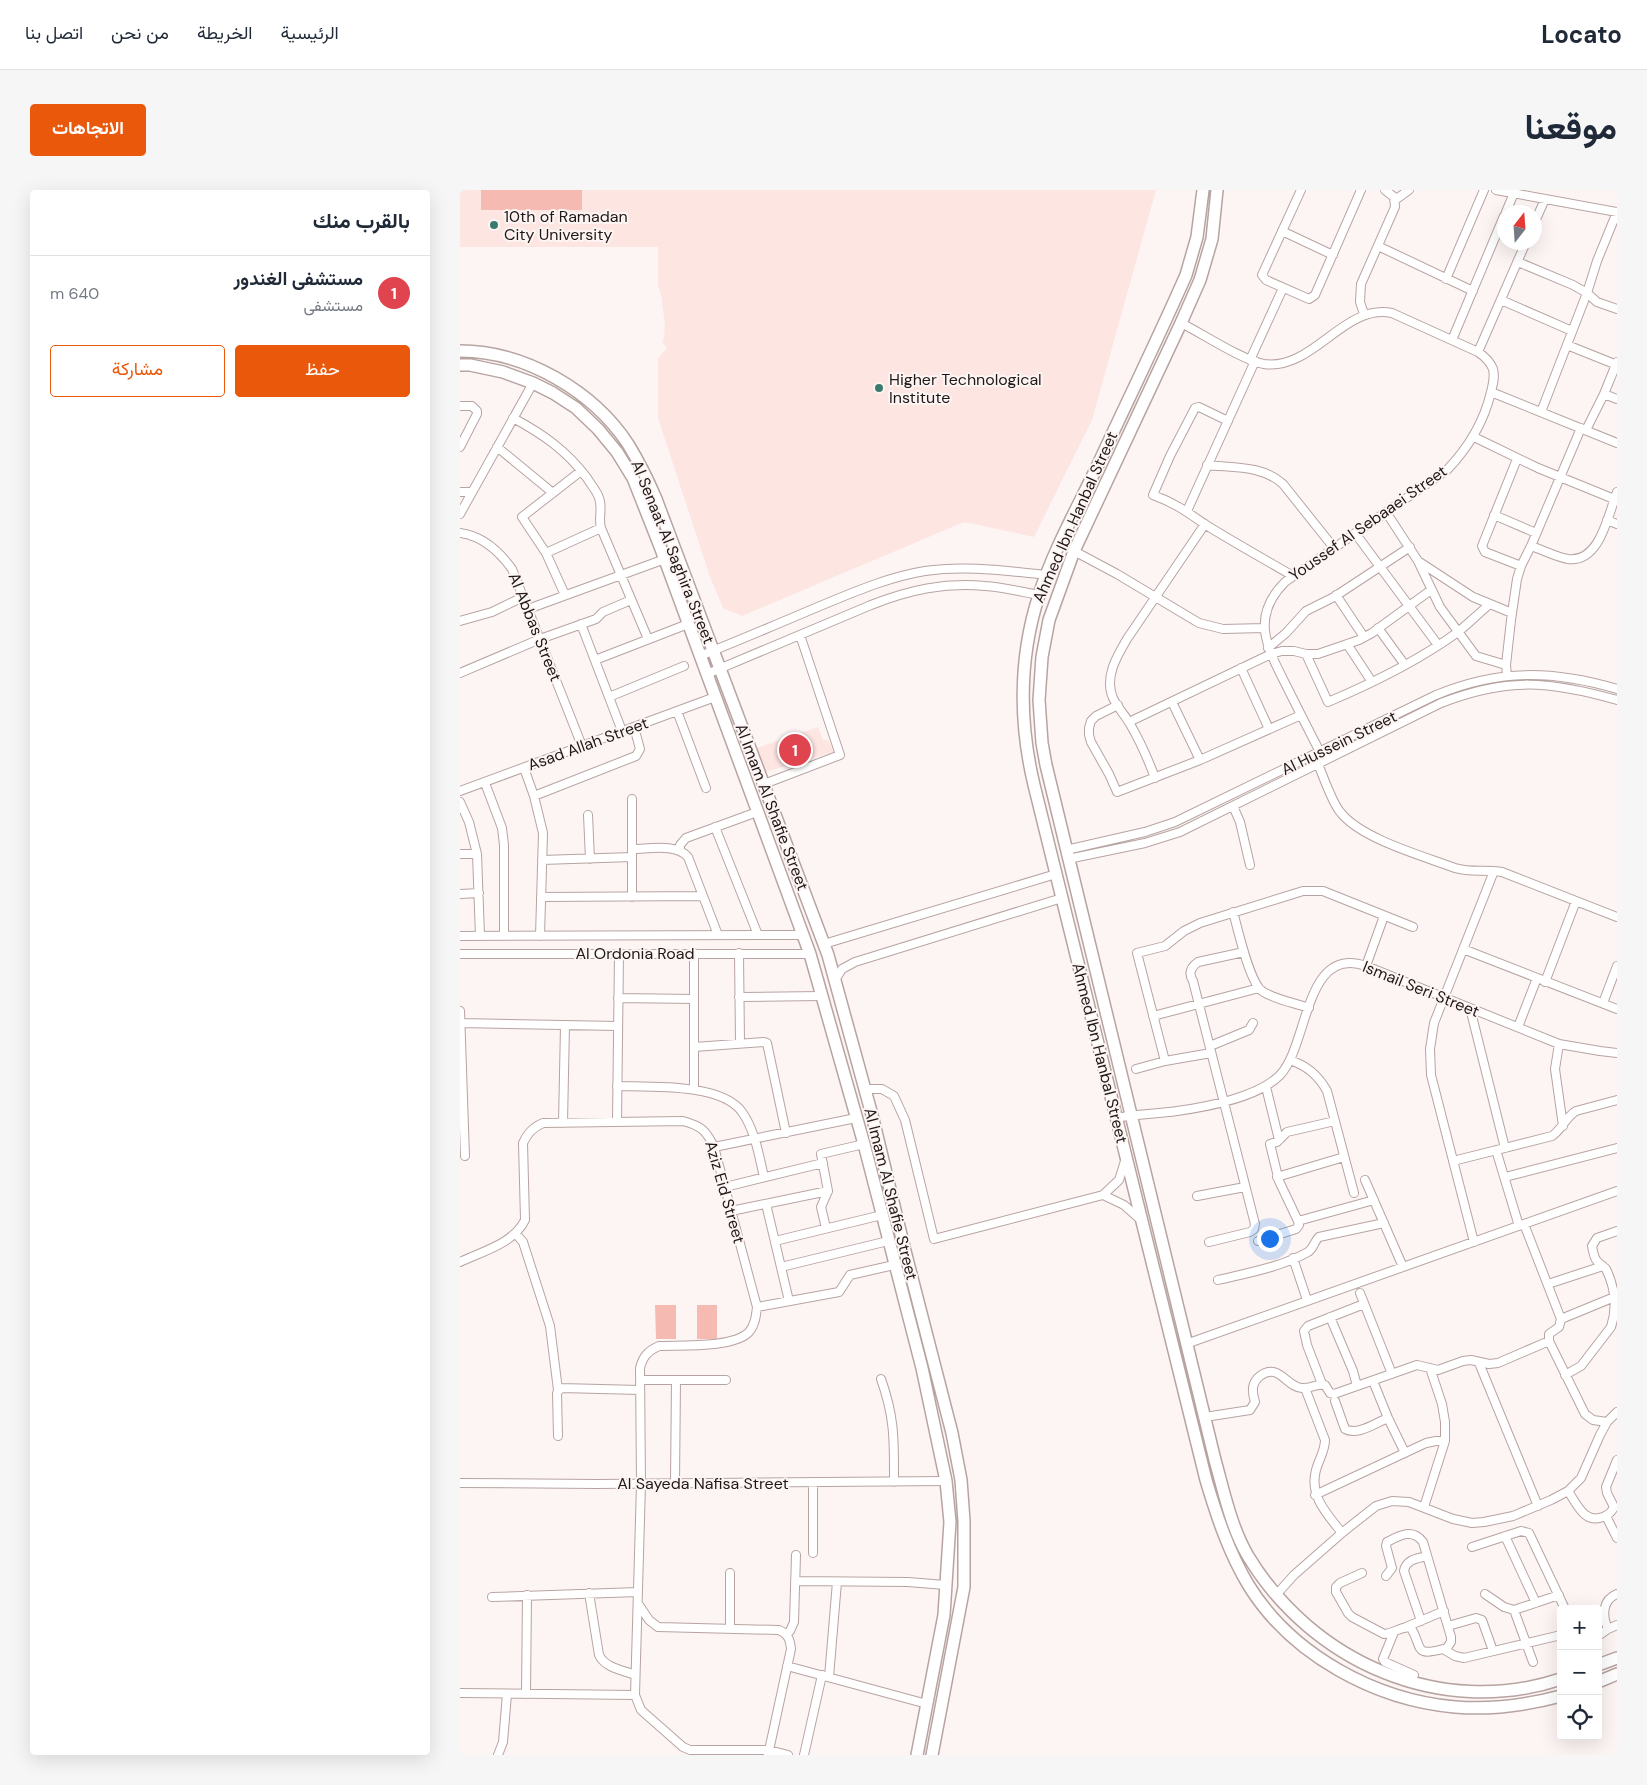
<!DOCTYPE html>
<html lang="ar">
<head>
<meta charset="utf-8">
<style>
  :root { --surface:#fff; --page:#f6f6f7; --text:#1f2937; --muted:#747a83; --line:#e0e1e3; --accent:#ea580c }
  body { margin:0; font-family:"DM Sans",Vazirmatn,sans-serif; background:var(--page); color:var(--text); direction:rtl }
  .controls { position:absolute; right:15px; bottom:15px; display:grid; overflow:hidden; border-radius:5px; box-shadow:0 5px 20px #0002 }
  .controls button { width:45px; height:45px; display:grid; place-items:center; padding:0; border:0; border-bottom:1px solid var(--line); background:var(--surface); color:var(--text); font:25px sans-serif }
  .compass { position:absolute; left:1037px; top:15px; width:45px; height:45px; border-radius:50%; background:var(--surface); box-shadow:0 5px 20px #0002; rotate:17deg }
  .you { position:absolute; left:809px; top:1048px; width:18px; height:18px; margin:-12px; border:4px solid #fff; border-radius:50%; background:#1a73e8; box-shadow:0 0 0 8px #1a73e833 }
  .badge { display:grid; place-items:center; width:32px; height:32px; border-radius:50%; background:var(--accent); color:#fff; font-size:16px; font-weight:700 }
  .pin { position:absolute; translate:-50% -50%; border:2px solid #fff; box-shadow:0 1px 5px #0006 }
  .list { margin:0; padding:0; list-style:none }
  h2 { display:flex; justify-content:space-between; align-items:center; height:65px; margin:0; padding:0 20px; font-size:21px }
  h2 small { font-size:16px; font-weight:400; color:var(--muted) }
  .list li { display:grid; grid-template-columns:32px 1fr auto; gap:15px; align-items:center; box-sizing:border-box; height:75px; padding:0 20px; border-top:1px solid var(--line) }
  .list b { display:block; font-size:19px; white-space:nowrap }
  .list p { margin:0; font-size:16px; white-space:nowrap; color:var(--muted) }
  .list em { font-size:16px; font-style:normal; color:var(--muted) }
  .actions { display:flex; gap:10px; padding:15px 20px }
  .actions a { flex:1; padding:11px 0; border:1px solid var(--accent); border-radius:5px; text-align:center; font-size:18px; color:var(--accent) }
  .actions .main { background:var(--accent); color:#fff }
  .icon { flex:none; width:28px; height:28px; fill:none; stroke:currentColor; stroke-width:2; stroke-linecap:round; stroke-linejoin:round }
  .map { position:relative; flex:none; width:1157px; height:1565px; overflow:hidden; direction:ltr; border-radius:5px }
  header { display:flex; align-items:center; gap:30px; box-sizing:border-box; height:70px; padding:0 25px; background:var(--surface); border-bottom:1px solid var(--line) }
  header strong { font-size:24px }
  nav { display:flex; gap:28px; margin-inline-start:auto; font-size:18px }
  .intro { display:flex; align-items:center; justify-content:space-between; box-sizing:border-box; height:120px; padding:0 30px }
  h1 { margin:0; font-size:35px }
  .button { padding:12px 22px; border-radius:5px; background:var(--accent); color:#fff; font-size:18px; font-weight:700 }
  main { display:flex; gap:30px; padding:0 30px }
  aside { flex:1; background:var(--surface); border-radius:5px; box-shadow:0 5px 20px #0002 }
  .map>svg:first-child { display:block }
  .built { fill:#fde5e2 }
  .pitch { fill:#f5bbb3 }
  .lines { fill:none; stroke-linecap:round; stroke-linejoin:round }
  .street-casing { stroke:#b7a4a1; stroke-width:10 }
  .secondary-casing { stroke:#b7a4a1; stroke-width:14 }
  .street { stroke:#fff; stroke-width:8 }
  .secondary { stroke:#fff; stroke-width:11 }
  .poi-dot { fill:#387b6e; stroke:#fdf5f4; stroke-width:2 }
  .labels { text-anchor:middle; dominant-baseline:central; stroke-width:4; stroke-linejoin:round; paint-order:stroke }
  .poi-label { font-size:16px; fill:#1f1817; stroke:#fdf5f4; text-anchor:start }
  .street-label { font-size:16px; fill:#1f1817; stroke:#fdf5f4 }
</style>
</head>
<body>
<header>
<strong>Locato</strong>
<nav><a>الرئيسية</a><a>الخريطة</a><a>من نحن</a><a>اتصل بنا</a></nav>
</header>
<div class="intro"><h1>موقعنا</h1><a class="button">الاتجاهات</a></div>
<main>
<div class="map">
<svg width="1157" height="1565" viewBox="0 0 1157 1565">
  <rect width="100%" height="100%" fill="#fdf5f4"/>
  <path class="built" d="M 0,0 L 696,0 L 632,230 L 574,347 L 504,332 L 282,426 L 263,418 L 250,387 L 198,228 L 198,168 L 207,158 L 202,152 L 204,148 L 205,134 L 201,105 L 198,95 L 198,57 L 0,57 Z
    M 358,537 L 363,550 L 368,550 L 374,562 L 305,582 L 297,558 Z"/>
  <path class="pitch" d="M 21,0 L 122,0 L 122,20 L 21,20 Z
    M 195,1115 L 216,1115 L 216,1149 L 196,1149 Z
    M 237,1115 L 257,1115 L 257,1149 L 237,1149 Z"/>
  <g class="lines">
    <defs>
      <path id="street" d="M 841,0 L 802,85 L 806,90 L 849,109 L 855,105 L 901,0
        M 1036,0 L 1157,22
        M 935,10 L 949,0
        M 1046,22 L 1054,3
        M 1074,34 L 1085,9
        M 822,41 L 873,65
        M 918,56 L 1013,101
        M 1058,72 L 1113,95 L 1127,103 L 1137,112 L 1157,119
        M 986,89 L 1024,0
        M 1041,110 L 1112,141
        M 904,124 L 900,112 L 901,94 L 935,17 L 934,7 L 925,0
        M 721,133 C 743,144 782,170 804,174 C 853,181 884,113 932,123 L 1018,162 C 1024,166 1030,171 1033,179 C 1035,187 1033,194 1031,202 C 1024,232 1008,258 987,280 L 825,392 C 789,428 808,459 827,497 C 838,519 849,541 860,562
        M 992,150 L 1044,26
        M 1107,155 L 1157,175
        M 1018,162 L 1066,52
        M 790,170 L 823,98
        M 1031,202 L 1157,253
        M 1144,204 L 1157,209
        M 0,216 L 12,216 L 17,221 L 17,224 L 0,257
        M 1081,222 L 1127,103 L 1137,71 L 1157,22
        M 53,228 C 83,244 107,261 127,288 C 131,295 137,301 139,308 C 143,318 138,328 141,338 L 188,449
        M 768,231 L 739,217 L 735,218 L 710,266 L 693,305 C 715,313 727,322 746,335 C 775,353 804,369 833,386
        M 1126,240 L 1144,204 L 1157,172
        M 1014,247 L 1078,278 L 1154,309
        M 37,257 L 93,303
        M 1057,269 L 1022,356 L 1025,362 L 1061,376
        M 747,275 C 774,278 802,275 823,294 L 874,358
        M 0,302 L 12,302
        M 727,321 L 795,171
        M 926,322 L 958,371 L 980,417 L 1016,466 L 1046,475
        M 0,324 L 73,193
        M 1034,325 L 1076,343
        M 1147,330 L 1157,334
        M 0,343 C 23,346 39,361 52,379 L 122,556
        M 895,343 L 978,455
        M 1071,356 C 1083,360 1096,367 1108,369 C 1140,373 1148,325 1157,302
        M 614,361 L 657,384 L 739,433 L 763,439 L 804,438
        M 86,363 L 141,338
        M 958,371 L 1013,407 L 1052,423
        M 105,405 L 86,363 L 62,327 L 121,281
        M 876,405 L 904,447
        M 68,419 L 205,369
        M 0,431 L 32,422 L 63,407
        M 121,434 L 162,541
        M 918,438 L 945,475
        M 887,454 L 912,492
        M 808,458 L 826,443 L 846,421 L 874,407 L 950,357
        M 846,464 L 868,512 C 913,493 958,471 998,442 C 1009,433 1019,423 1030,414
        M 240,466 C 280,450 320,433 360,416 C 394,402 428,387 465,381 C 506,375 546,381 587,385
        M 135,470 L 228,434
        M 781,478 L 809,539
        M 0,483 L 80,449 L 136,429 L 143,422 L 171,410
        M 247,484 L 411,415 C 449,400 485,392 525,396 C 543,397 562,402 579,405
        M 1047,486 L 1046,475 L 1051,430 L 1057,389 L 1061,376 L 1071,356 L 1121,238
        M 149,507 L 224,476
        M 712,512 L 740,570
        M 658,515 L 636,526 L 631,531 L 629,538 L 629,545 L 631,552 L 649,584 L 657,602 L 740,570 L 841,525
        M 217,521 L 246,598
        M 669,532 L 811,464 L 822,461 L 834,461 L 846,464 L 858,464 L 899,450 L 912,443 L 971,400
        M 858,574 C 864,588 872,613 881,623 C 902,649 963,666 995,678 C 1011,683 1026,679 1042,682 L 1157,727
        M 64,578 L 74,606 L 83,643 L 80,746
        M 695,588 C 688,569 680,551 670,534 C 665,525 657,517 653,508 C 644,487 657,466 667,449 L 745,334
        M 25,593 L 42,638 L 44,655 L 44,746
        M 304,594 L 380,565 L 340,445
        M 0,601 L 255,507
        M 74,606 L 176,566 L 180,559 L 174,537
        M 172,609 L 172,707
        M 0,612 L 9,632 L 17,664 L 20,746
        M 773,616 L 780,632 L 790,675
        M 128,625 L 130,669
        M 255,637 L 298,745
        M 172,659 C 189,659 216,653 228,667 L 258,745
        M 220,660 L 220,655 L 226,648 L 297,622
        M 606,660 L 685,642 L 715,632 L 976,505 C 1039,479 1092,480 1157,499
        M 0,664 L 17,664
        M 608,669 L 685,653 L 720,642 L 981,513 C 1047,487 1090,491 1157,510
        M 82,670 L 172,667
        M 0,704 L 19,703
        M 81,707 L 243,706
        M 773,722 C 778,739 789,791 802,801 C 813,809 835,813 849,818
        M 0,746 L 344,745
        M 364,754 L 596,684
        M 1003,759 L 1157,819
        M 234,763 L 234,899
        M 279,763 L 280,853
        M 0,764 L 350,764
        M 906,776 L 924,726
        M 375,790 L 382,779 L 395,772 L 602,708
        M 1085,792 L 1116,711
        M 279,807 L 362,806
        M 158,808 L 234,809
        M 1143,813 L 1157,776
        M 1010,818 L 1045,958
        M 0,821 L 5,966
        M 693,826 L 799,798
        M 1,833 L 158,836
        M 1058,837 L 1077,788
        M 1099,854 L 1095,879 L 1103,936
        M 750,856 L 789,840 L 793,833
        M 234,857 L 304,852 L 307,853 L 326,943
        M 830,870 C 847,876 858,885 867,901 L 894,1003
        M 705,871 L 677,763 L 705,756 L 724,741 L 740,733 L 843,701 L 863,701 L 953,737
        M 676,879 L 705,871 L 751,863
        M 157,896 C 190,897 262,893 282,922 C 295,940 299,966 304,987
        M 806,897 L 819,950
        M 406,901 L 411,899 L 422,899 L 434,906 L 445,930 L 474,1049 L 643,1005 L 659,990 L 665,971
        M 656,928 C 676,924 696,924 717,921 C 746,917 799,907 820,885 C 849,855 844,754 906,776 L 1099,854 L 1140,861 L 1157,863
        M 157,932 L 159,764
        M 103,933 L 105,835
        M 254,957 L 396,928
        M 1036,960 L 1059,1036
        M 993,971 L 1092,946 C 1102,939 1106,927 1116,921 L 1157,910
        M 817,987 L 884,967
        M 1045,987 L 1157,958
        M 905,990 L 943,1077
        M 265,997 L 363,973
        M 643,1005 L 664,1015 L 681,1030
        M 737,1006 L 785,997
        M 306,1014 L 329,1111
        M 271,1021 L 368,1001
        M 838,1031 L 914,1010
        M 1064,1034 L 1101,1129 L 1099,1137 L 1089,1144 L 1089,1151 L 1125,1224 L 1133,1230 L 1147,1232
        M 366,1038 L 361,1017 L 368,1001 L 361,964 L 404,954
        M 56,1044 L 63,1052 L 90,1136 L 98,1200
        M 315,1051 L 422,1025
        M 798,1051 L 836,1039 L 839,1035 L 838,1031 L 819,991 L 810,954 L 817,952 L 827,942 L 875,931
        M 749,1052 L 790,1042 L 794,1039 L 795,1034 L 733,791 C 728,783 731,777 738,772 L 784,762
        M 1014,1052 L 971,885 L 970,859 L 974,833 L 1034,681
        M 833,1068 L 847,1110
        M 0,1072 C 23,1061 53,1054 65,1030 L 63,953 C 68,943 72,938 83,933 L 223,931 C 241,936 246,940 254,957 L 297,1117 C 296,1126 295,1135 289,1142 C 274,1158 221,1155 199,1156 C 188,1161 183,1166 180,1178 L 181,1294 L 175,1505 L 181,1520 L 223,1557 L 230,1560 L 309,1560 L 328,1565
        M 321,1077 L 428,1051
        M 758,1090 C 788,1083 821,1077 848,1062 C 854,1058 854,1051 859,1047 L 924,1033
        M 1088,1094 L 1143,1076
        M 900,1103 L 932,1184
        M 297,1117 L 379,1102 L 390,1085 L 434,1075
        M 870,1127 L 893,1181 L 897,1196
        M 1101,1129 L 1157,1106
        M 726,1154 L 1157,1001
        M 1019,1173 L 1078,1316
        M 1105,1185 L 1121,1176 L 1151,1137 C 1157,1118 1155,1097 1146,1079 C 1144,1076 1140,1075 1137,1071 C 1134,1068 1133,1061 1132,1056 L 1137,1048 L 1157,1041
        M 421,1189 C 435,1228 434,1251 434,1292
        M 180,1190 L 266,1190
        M 913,1191 L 928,1228 L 945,1263
        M 862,1194 L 847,1155 L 844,1141 L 848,1136 L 904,1114
        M 845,1198 L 865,1250 C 865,1261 859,1269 856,1280 C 849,1306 867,1324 882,1343
        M 875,1211 L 885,1239 C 898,1246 915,1233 928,1228
        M 745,1227 L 790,1220 L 795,1212 C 792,1202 791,1193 800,1186 C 819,1172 826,1197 842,1198 C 851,1199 857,1193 865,1195 L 870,1203 L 874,1204 L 957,1175 L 978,1180 L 1003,1171 L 1011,1170 L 1029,1174 L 1038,1173 L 1089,1151
        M 98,1246 L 97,1203 L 101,1198 L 180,1200
        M 353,1292 L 353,1363
        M 0,1293 L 137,1294 L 486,1291
        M 215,1293 L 216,1190
        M 1108,1301 C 1117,1314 1124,1334 1143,1327 C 1148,1325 1152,1322 1154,1317 L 1147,1303 L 1146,1297 L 1157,1270
        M 855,1305 L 966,1253 L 976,1251 L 985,1251
        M 964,1317 L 985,1251 L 985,1232 L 982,1214 L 970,1178
        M 1146,1326 L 1157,1348
        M 1045,1346 L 1076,1413
        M 1012,1357 L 1061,1341 L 1069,1343 L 1105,1419
        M 270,1383 L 270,1439
        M 902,1383 L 880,1393 L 876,1397 L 876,1402 L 888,1423 L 892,1427 L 924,1444 C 934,1444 942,1435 951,1438 C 963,1457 953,1467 983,1459 L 995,1466 L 1004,1468 L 1101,1445
        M 926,1386 L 932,1378 L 926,1356 L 927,1352 C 940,1345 953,1338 963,1352 L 991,1447 L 991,1452 L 986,1459
        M 335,1391 L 448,1392 L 485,1395
        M 129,1403 L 139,1465 C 145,1478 163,1480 175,1485
        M 1025,1404 L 1044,1417 L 1054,1420 L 1099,1405
        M 816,1405 L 834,1385 L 883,1342 L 916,1316 L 932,1311 L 949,1312 L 993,1329 L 1012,1333 L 1024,1332 L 1053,1326 L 1091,1310 L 1108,1301 L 1121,1288 L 1140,1245 L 1147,1232 L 1157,1222
        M 32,1407 L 178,1402
        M 179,1415 L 189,1430 L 198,1437 L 319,1440 C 328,1444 330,1449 331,1459 L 308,1565
        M 1054,1420 L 1073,1472
        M 961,1431 L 944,1381 C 946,1369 957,1369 967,1366
        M 988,1436 L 1016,1428 L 1022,1430 L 1033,1461
        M 946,1437 L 984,1421
        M 1148,1439 C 1142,1426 1142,1410 1157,1404
        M 934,1442 L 923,1469 L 925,1472 L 954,1485
        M 326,1444 L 330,1441 L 334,1432 L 336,1365
        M 1138,1446 L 1148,1439 L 1157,1435
        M 327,1476 L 467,1514
        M 369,1487 L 377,1392
        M 0,1503 L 175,1505
        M 66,1504 L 67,1405
        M 38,1565 L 43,1552 L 47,1504
        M 344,1565 L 362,1485"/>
      <path id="secondary" d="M 743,0 L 737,47 L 726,85 C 697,151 665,216 635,281 C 615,322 593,362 579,405 C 559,467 559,532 574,595 L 746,1290 C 757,1327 769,1363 789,1396 C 832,1465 915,1510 995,1517 C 1031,1520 1067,1515 1101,1506
        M 757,0 L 752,49 L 740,90 L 721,133 L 614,361 L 589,430 L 582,467 L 579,510 L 582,553 L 586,575 L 755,1270 C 764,1302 771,1337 788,1366 C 852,1472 981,1529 1101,1489
        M 0,161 C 65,161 133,201 168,254 C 179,272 188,290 196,309 L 368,765 L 412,925 L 444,1057 L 492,1243 L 501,1290 L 504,1331 L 504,1397 L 472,1565
        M 0,175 L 10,175 L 43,182 L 73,193 L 93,203 L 116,218 L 138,239 L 157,262 L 173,288 L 201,359 L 350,764 L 404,954 L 462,1178 L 486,1291 L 490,1332 L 484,1425 L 457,1565
        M 1138,1475 L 1157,1468
        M 1138,1492 L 1157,1484"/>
    </defs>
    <use href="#street" class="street-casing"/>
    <use href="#secondary" class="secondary-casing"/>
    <use href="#street" class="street"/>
    <use href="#secondary" class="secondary"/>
  </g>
  <g class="poi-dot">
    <circle cx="34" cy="35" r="5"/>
    <circle cx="419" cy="198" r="5"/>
  </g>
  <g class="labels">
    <g class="poi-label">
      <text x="44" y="26">10th of Ramadan<tspan x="44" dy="18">City University</tspan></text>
      <text x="429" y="189">Higher Technological<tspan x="429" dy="18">Institute</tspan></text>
    </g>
    <g class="street-label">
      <text transform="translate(615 327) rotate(-66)">Ahmed Ibn Hanbal Street</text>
      <text transform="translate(908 333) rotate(-35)">Youssef Al Sebaaei Street</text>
      <text transform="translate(213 362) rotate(68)">Al Senaat Al Saghira Street</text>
      <text transform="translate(75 437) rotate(68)">Al Abbas Street</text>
      <text transform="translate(879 553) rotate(-26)">Al Hussein Street</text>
      <text transform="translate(128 554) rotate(-20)">Asad Allah Street</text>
      <text transform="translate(312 617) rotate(69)">Al Imam Al Shafie Street</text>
      <text x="175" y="763">Al Ordonia Road</text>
      <text transform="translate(961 799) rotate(22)">Ismail Seri Street</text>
      <text transform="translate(640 863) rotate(76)">Ahmed Ibn Hanbal Street</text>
      <text transform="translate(265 1002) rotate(74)">Aziz Eid Street</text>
      <text transform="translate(431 1004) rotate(76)">Al Imam Al Shafie Street</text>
      <text x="243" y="1293">Al Sayeda Nafisa Street</text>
    </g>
  </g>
</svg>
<div class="controls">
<button>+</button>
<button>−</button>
<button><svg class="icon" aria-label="locate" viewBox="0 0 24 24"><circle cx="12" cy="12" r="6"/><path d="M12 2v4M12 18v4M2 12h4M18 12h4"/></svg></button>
</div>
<svg class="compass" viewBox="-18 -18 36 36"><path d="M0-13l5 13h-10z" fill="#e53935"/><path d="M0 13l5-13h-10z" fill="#747a83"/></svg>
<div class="you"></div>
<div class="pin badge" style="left:335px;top:560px;background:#e0444e">1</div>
</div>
<aside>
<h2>بالقرب منك<small></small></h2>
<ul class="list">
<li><span class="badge" style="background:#e0444e">1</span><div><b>مستشفى الغندور</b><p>مستشفى</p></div><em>640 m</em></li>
</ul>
<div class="actions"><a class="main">حفظ</a><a>مشاركة</a></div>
</aside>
</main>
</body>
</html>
